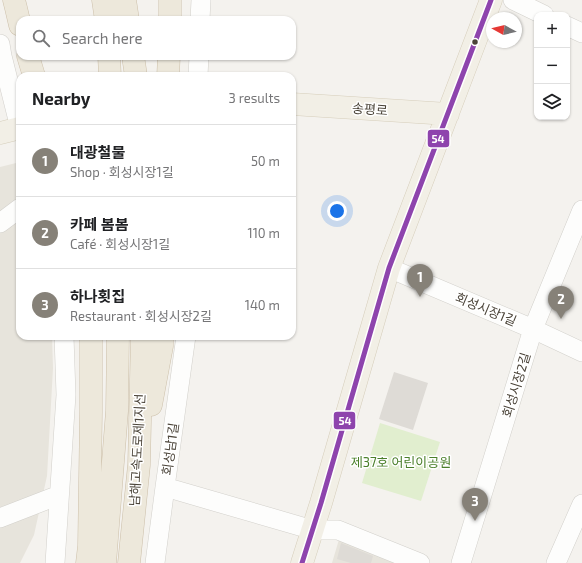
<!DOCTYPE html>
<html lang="en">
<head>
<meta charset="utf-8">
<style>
  :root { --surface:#fff; --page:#f6f6f6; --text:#202124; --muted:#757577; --line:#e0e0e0; --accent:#868178 }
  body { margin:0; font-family:"Exo 2","Noto Sans KR",sans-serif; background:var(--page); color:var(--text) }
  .controls { position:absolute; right:12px; top:12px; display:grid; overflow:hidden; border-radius:8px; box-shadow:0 1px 3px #0004 }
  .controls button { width:36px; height:36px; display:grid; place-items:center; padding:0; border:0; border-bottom:1px solid var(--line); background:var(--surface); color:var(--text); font:20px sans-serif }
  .compass { position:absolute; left:486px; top:12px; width:36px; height:36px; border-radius:50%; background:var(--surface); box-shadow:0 1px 3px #0004; rotate:278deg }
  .you { position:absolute; left:337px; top:211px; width:14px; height:14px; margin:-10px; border:3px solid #fff; border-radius:50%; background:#1a73e8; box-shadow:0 0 0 6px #1a73e833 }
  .badge { display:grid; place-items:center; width:26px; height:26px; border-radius:50%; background:var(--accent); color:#fff; font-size:13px; font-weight:700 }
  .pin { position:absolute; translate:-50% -33px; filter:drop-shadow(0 1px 2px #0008) }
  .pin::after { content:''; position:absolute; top:21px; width:14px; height:12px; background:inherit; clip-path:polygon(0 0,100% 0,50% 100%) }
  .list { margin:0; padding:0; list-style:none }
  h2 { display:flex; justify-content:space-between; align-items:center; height:52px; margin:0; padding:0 16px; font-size:17px }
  h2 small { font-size:13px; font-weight:400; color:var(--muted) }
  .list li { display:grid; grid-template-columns:26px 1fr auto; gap:12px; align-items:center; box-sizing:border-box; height:72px; padding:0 16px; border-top:1px solid var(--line) }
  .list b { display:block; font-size:15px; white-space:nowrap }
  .list p { margin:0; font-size:13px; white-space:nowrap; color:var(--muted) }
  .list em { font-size:13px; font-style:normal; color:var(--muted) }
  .icon { flex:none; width:22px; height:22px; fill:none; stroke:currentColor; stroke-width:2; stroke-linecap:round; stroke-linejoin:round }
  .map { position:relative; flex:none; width:582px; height:563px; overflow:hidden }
  .search { position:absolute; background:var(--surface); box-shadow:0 1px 3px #0004; left:16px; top:16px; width:280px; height:44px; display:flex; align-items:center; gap:10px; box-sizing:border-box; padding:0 14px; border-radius:12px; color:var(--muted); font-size:15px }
  .panel { position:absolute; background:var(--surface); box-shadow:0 1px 3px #0004; left:16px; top:72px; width:280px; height:268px; border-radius:12px }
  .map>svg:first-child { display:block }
  .residential { fill:#e7e4dc }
  .green { fill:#e1eecf }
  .building { fill:#dedbd6 }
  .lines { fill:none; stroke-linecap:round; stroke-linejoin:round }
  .minor-casing { stroke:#d2d0cb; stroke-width:20 }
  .major-casing { stroke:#d6cebb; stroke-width:23 }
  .highway-casing { stroke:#ccbfa9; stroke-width:23 }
  .minor { stroke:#fdfdfc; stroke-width:19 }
  .major { stroke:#f2efe6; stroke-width:22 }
  .highway { stroke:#ede8db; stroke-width:22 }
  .bus-1-casing { stroke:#fff; stroke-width:8 }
  .bus-1 { stroke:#8e44ad; stroke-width:5 }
  .bus-dot { fill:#4b4439; stroke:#fff; stroke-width:1.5 }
  .labels { text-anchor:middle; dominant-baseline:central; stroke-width:3; stroke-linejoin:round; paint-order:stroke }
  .street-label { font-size:13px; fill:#4b4439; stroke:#fff }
  .park-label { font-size:13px; fill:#4a7f2a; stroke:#fff }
  .line-badge { stroke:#fff; stroke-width:1.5 }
  .badge-label { font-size:11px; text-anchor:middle; font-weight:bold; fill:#fff }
</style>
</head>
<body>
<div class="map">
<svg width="582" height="563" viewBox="0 0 582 563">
  <rect width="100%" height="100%" fill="#f4f2ee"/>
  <path class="residential" d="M 20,162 L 20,336 L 52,336 L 53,368 L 47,476 L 34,535 L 20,563 L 0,563 L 0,167 Z
    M 340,536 L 409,563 L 332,563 Z"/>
  <path class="green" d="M 380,423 L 440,442 L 421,501 L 362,483 Z"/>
  <path class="building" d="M 394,372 L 428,383 L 413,430 L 379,419 Z
    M 341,543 L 373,556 L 371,563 L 351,563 L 337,559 Z"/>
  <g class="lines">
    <defs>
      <path id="minor" d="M 513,0 L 544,15
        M 200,20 L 201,0
        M 567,26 L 582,33
        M 0,44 L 2,56 L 20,128
        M 198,76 L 199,56
        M 0,223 L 20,208
        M 389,268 L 533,329 L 582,352
        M 165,487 L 313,530 L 338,530 L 420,563
        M 0,518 L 59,495
        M 55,563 L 66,395 L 64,336
        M 155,563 L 165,487 L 186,336
        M 461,563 L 533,329 L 582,210
        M 556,563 L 582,504"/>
      <path id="major" d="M 292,104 L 448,114
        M 0,133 L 20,128
        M 302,563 L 321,503 L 389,268 L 491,0"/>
      <path id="highway" d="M 14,0 L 16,8 L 20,25
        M 103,0 L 106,20
        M 125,0 L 128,20
        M 170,20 L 170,0
        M 28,56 L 34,76
        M 109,56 L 110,76
        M 133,56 L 136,76
        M 168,76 L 169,56
        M 151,405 L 162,346 L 162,336
        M 87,563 L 89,546 L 91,412 L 91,336
        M 105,563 L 117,411 L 118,336
        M 129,563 L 139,465 L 142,336"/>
    </defs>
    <use href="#minor" class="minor-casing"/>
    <use href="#major" class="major-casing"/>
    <use href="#highway" class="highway-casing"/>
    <use href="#minor" class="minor"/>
    <use href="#major" class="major"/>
    <use href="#highway" class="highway"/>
    <defs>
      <path id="bus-1" d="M 302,563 L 321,503 L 389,268 L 491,0"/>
    </defs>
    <use href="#bus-1" class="bus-1-casing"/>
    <use href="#bus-1" class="bus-1"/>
  </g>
  <circle class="bus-dot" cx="475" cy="42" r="3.5"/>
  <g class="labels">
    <g class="street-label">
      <text transform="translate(370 109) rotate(4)">송평로</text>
      <text transform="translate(486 309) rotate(23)">회성시장1길</text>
      <text transform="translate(516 385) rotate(-73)">회성시장2길</text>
      <text transform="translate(170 449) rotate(-82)">회성남1길</text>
      <text transform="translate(137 450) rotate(-87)">남해고속도로제1지선</text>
    </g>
    <g class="park-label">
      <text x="401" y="462">제37호 어린이공원</text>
    </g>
  </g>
  <g class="line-badge">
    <rect x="427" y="129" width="23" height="19" rx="4" fill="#8e44ad"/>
    <rect x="333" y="411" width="23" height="19" rx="4" fill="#8e44ad"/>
  </g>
  <g class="badge-label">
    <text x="438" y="143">54</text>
    <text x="345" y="425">54</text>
  </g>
</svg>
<div class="controls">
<button>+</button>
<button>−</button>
<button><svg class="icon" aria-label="layers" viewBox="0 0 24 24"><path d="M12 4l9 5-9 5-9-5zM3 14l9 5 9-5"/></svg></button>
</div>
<svg class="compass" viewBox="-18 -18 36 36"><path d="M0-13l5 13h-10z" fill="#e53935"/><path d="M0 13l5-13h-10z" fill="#757577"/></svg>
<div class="you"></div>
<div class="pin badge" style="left:420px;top:297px">1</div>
<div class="pin badge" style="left:561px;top:319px">2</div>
<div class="pin badge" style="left:475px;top:521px">3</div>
<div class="search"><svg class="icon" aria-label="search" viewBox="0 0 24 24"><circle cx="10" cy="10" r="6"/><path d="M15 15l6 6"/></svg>Search here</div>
<section class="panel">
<h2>Nearby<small>3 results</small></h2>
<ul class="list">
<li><span class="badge">1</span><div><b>대광철물</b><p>Shop · 회성시장1길</p></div><em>50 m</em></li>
<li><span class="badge">2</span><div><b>카페 봄봄</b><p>Café · 회성시장1길</p></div><em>110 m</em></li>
<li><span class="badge">3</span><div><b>하나횟집</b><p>Restaurant · 회성시장2길</p></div><em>140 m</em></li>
</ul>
</section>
</div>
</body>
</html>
